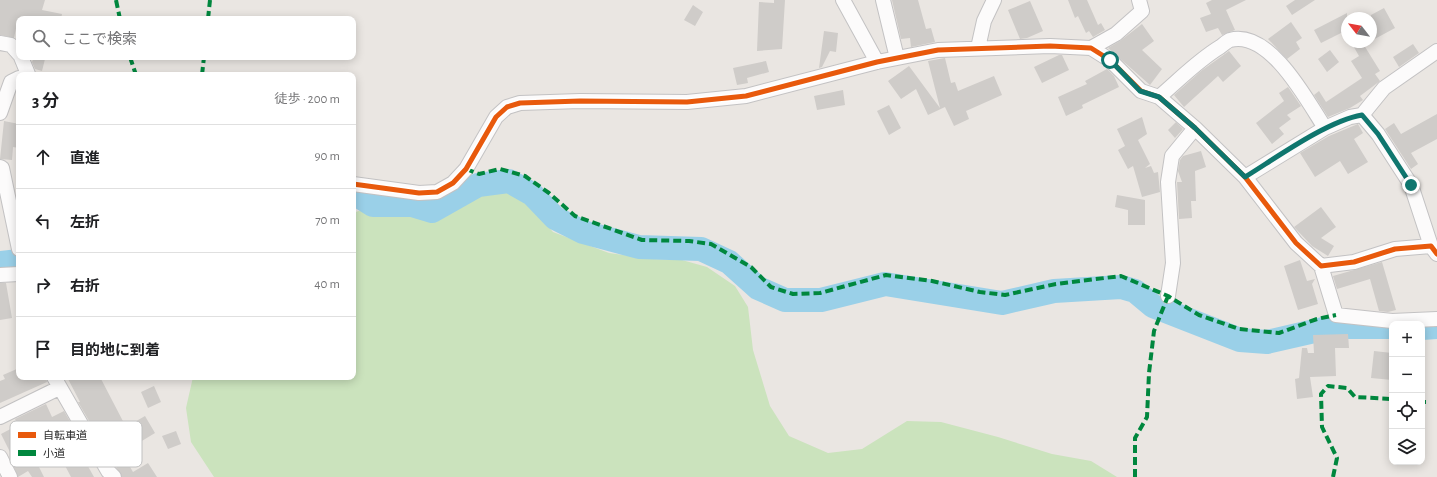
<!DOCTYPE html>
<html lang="ja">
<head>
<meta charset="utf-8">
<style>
  :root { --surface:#fff; --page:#f2f2f2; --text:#202124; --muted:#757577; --line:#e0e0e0 }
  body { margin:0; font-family:"Alegreya Sans","Noto Sans JP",sans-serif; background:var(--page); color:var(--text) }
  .controls { position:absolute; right:12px; bottom:12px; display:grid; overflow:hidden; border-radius:8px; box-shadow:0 2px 10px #0003 }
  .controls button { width:36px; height:36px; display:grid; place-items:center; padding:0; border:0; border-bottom:1px solid var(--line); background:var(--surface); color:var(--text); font:20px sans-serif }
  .compass { position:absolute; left:1341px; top:12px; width:36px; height:36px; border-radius:50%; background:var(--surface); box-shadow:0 2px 10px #0003; rotate:301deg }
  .stop { position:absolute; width:12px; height:12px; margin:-9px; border:3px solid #0f766e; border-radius:50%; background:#fff }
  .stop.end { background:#0f766e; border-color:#fff; box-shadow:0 1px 4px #0008 }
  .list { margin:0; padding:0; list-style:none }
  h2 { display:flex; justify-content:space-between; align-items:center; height:52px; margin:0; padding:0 16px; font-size:17px }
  h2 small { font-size:13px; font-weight:400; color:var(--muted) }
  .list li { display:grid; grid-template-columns:26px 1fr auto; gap:12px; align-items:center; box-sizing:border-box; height:64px; padding:0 16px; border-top:1px solid var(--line) }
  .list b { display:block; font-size:15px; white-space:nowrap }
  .list em { font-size:13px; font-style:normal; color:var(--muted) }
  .icon { flex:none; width:22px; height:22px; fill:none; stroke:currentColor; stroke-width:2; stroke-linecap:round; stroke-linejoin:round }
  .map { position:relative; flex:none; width:1437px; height:477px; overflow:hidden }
  .search { position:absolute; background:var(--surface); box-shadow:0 2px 10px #0003; left:16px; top:16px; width:340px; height:44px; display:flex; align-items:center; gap:10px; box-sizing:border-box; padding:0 14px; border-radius:8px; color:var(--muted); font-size:15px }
  .panel { position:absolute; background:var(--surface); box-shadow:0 2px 10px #0003; left:16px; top:72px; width:340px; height:308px; border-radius:8px }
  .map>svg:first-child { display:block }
  .green { fill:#cbe3bd }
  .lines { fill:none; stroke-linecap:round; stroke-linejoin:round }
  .river { stroke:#9ad0e8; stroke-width:24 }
  .building { fill:#cfccc9 }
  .minor-casing { stroke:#c3c2c3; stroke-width:16 }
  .minor { stroke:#fcfbfb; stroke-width:14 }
  .quiet { stroke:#00873e; stroke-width:4; stroke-dasharray:8 4; stroke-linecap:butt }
  .cycleway-casing { stroke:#fff; stroke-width:8 }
  .cycleway { stroke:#e8590c; stroke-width:5 }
  .route { stroke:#0f766e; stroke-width:5 }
  .key { fill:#fff; stroke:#c0c0c0; stroke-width:1 }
  .key-label { font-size:11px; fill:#2c2c2c }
</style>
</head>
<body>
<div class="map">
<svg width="1437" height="477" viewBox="0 0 1437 477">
  <rect width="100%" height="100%" fill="#eae6e2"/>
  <path class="green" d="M 505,188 L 526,201 L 553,232 L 609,253 L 652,259 L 682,260 L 707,267 L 735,286 L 748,307 L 753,350 L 770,406 L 789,436 L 828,453 L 862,449 L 907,421 L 941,422 L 998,437 L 1052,454 L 1091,461 L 1117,477 L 214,477 L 191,442 L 186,408 L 193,377 L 353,377 L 353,213 L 367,208 L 394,213 L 411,214 L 431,219 L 482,194 Z"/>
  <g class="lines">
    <path class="river" d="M 357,195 L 373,205 L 412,205 L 432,211 L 478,185 L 509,181 L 532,194 L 555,218 L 583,232 L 639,247 L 701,249 L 729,262 L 758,288 L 785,300 L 821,300 L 885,284 L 1002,303 L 1054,291 L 1121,287 L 1135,291 L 1153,306 L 1240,340 L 1267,342 L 1332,327 L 1392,327
      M 0,263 L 19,261
      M 1422,328 L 1437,327"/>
  </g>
  <path class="building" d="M 0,0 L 45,0 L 42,10 L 62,14 L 61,19 L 18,19 L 14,38 L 0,35 Z
    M 774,0 L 785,0 L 782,49 L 757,51 L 759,2 L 774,3 Z
    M 892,0 L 918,0 L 926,29 L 931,28 L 935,42 L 911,47 L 910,38 L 901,39 Z
    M 1068,0 L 1087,0 L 1098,25 L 1101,23 L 1105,30 L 1093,37 L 1089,31 L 1086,33 L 1078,16 L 1075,18 Z
    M 1212,0 L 1246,0 L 1226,10 L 1235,30 L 1222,35 L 1218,28 L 1206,32 L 1200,18 L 1211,14 L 1206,3 Z
    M 1295,0 L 1315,0 L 1292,15 L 1286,6 Z
    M 1030,1 L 1043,31 L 1027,38 L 1020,39 L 1008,10 Z
    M 693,5 L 703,12 L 695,26 L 684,20 Z
    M 1384,8 L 1395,28 L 1371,41 L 1371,15 Z
    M 1347,13 L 1347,30 L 1321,43 L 1314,30 Z
    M 1291,22 L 1302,38 L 1296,42 L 1300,49 L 1287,59 L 1268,39 Z
    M 1142,24 L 1154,41 L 1142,50 L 1162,69 L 1150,85 L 1108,48 L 1120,41 Z
    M 824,31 L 838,33 L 836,52 L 830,51 L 822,67 L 819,68 Z
    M 1351,42 L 1362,42 L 1380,71 L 1375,74 L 1380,81 L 1360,96 L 1363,100 L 1350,108 L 1328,117 L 1314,95 L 1319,91 L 1326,102 L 1362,78 L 1351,61 L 1359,56 Z
    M 1413,44 L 1419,53 L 1399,67 L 1393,57 Z
    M 1330,50 L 1339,62 L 1327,72 L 1318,59 Z
    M 1229,51 L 1241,66 L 1223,82 L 1218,76 L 1184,107 L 1174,95 L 1201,71 Z
    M 1059,55 L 1062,55 L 1069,70 L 1042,83 L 1034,67 Z
    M 34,57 L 45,59 L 42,71 L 35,69 L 32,62 Z
    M 945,58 L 951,83 L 955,82 L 958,91 L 994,76 L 1002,95 L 966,111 L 969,119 L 954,126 L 945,107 L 928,115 L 916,89 L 901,99 L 888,81 L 909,66 L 940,108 L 928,61 Z
    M 766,61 L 769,72 L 747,78 L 748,83 L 737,85 L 733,68 Z
    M 1107,69 L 1114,76 L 1119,87 L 1082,105 L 1083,108 L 1066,116 L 1058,97 L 1087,84 L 1085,81 Z
    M 1288,87 L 1301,106 L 1287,115 L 1291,119 L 1279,128 L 1284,134 L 1272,144 L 1256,123 L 1284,101 L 1279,93 Z
    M 843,90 L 845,105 L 817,110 L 814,96 Z
    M 889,105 L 901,128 L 889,135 L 877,111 Z
    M 1437,114 L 1437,139 L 1411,153 L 1418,164 L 1411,169 L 1385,129 L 1394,123 L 1401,134 Z
    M 1142,117 L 1147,134 L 1138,140 L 1150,164 L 1145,168 L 1151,166 L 1154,173 L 1158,172 L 1160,192 L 1142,197 L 1133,166 L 1128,169 L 1118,150 L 1125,146 L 1117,129 Z
    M 4,121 L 19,124 L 19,148 L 13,147 L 12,160 L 0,159 Z
    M 1176,122 L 1183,129 L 1175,138 L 1168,130 Z
    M 1358,124 L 1363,133 L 1354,139 L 1368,162 L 1348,174 L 1340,161 L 1315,177 L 1300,153 L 1329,136 Z
    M 1201,151 L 1206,167 L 1195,171 L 1196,201 L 1191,201 L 1192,218 L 1179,219 L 1177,182 L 1182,182 L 1178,171 L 1180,160 L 1183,156 Z
    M 1117,195 L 1145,200 L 1145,225 L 1128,225 L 1128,210 L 1115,207 Z
    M 1321,207 L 1336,227 L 1321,238 L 1334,246 L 1328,256 L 1312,246 L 1294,227 Z
    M 1300,260 L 1307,281 L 1315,279 L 1312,284 L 1318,304 L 1298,310 L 1284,266 Z
    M 1382,262 L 1396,310 L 1388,312 L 1379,311 L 1370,279 L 1337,289 L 1333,276 Z
    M 0,283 L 6,283 L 12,318 L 0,320 Z
    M 1348,334 L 1349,348 L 1335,348 L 1336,376 L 1310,377 L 1313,397 L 1297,399 L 1295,379 L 1299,378 L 1302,348 L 1307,348 L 1308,353 L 1314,353 L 1313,335 Z
    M 1374,351 L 1392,353 L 1392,380 L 1371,378 Z
    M 19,368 L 19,377 L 46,377 L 47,382 L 0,403 L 0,381 L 5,379 L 3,375 Z
    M 67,377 L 100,377 L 126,427 L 145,416 L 155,433 L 122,453 L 133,472 L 148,463 L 157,477 L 122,477 L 78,402 L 80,402 Z
    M 154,386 L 161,402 L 148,408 L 141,392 Z
    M 46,404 L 52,417 L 64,411 L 91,458 L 85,461 L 94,477 L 71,477 L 60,456 L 39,467 L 44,477 L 32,477 L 28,471 L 18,477 L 10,458 L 12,456 L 1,434 L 18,425 L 15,419 Z
    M 176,431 L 181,444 L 168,449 L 162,436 Z"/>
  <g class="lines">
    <defs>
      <path id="minor" d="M 843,0 L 877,62
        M 883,0 L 897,58
        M 0,43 L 11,45 L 19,54
        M 978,48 L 984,21 L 994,0
        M 1091,48 L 1116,34 L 1142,11 L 1139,0
        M 21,57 L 28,74
        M 1159,97 C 1179,80 1197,61 1220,47 C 1223,45 1227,41 1230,40 C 1270,29 1308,102 1325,128 L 1350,117 L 1362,115 L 1384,88 L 1437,51
        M 0,113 L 11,82 L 19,78
        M 1362,115 L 1378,134 L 1411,185 L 1431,246
        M 0,167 L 2,168 L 19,249
        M 1245,177 L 1325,128
        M 353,184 L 419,193 L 437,192 L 453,183 L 466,169 L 496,117 L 507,107 L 520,103 L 580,101 L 687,102 L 746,96 L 877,62 L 938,50 L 1050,46 L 1091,48 L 1110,60 L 1141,91 L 1159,97 L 1195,128 L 1245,177 L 1296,243 L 1321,266 L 1354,262 L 1395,249 L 1431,246 L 1437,254
        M 1321,266 L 1336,315 L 1392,321 L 1437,319
        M 0,275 L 19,274
        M 1168,296 L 1173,263 L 1168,182 L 1172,156 L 1195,128
        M 54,377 L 108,471 L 114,477
        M 0,417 L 59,388
        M 0,457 L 10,477"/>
    </defs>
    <use href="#minor" class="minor-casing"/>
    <use href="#minor" class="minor"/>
    <path class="quiet" d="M 116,0 L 120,19
      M 208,19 L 210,0
      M 130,57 L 136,75
      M 202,75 L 204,57
      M 466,169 L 479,174 L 500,169 L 525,176 L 549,193 L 575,216 L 642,240 L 689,241 L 711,244 L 751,267 L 771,287 L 793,294 L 820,293 L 886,275 L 932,281 L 980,292 L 1005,295 L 1056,284 L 1121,276 L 1168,296 L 1199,315 L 1239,329 L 1279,333 L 1317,319 L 1336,315
      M 1422,402 L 1426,402
      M 1135,477 L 1135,438 L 1147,417 L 1149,373 L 1154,331 L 1168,296
      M 1333,477 L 1337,458 L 1322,427 L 1321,394 L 1328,386 L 1347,388 L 1355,397 L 1392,399"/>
    <defs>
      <path id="cycleway" d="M 353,184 L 419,193 L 437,192 L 453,183 L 466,169 L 496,117 L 507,107 L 520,103 L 580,101 L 687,102 L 746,96 L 877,62 L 938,50 L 1050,46 L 1091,48 L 1110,60 L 1141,91 L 1159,97 L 1195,128 L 1245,177 L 1296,243 L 1321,266 L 1354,262 L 1395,249 L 1431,246 L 1437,254"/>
    </defs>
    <use href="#cycleway" class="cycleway-casing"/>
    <use href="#cycleway" class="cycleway"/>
  </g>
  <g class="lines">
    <path class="route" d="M 1110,60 L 1140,91 L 1159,97 L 1195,128 L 1245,177 C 1276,158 1327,121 1362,115 L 1378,134 L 1411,185"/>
  </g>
  <rect x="10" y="421" width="132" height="46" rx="6" class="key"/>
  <rect x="18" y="432" width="18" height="6" fill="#e8590c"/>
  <rect x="18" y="450" width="18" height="6" fill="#00873e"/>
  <g class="key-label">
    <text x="43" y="439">自転車道</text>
    <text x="43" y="457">小道</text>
  </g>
</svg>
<div class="controls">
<button>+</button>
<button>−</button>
<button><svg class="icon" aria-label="locate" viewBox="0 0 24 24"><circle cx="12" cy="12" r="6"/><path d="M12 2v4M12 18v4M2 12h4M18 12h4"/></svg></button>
<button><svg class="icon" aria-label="layers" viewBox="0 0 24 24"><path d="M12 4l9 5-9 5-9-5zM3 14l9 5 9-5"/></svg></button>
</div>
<svg class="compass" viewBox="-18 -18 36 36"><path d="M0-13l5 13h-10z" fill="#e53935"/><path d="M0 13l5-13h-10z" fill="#757577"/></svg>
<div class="stop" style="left:1110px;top:60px"></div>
<div class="stop end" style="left:1411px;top:185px"></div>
<div class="search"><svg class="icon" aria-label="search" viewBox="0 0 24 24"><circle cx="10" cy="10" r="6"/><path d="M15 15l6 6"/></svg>ここで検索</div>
<section class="panel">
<h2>3 分<small>徒歩 · 200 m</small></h2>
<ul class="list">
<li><svg class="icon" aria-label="ahead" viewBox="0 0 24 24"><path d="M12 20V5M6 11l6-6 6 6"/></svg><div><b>直進</b></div><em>90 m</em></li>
<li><svg class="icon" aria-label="left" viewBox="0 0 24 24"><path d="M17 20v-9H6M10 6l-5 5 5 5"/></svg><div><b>左折</b></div><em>70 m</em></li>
<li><svg class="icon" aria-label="right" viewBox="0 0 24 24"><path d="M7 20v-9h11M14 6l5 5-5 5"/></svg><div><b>右折</b></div><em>40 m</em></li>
<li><svg class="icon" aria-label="arrive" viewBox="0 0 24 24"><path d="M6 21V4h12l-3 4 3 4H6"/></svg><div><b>目的地に到着</b></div></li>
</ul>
</section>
</div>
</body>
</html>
